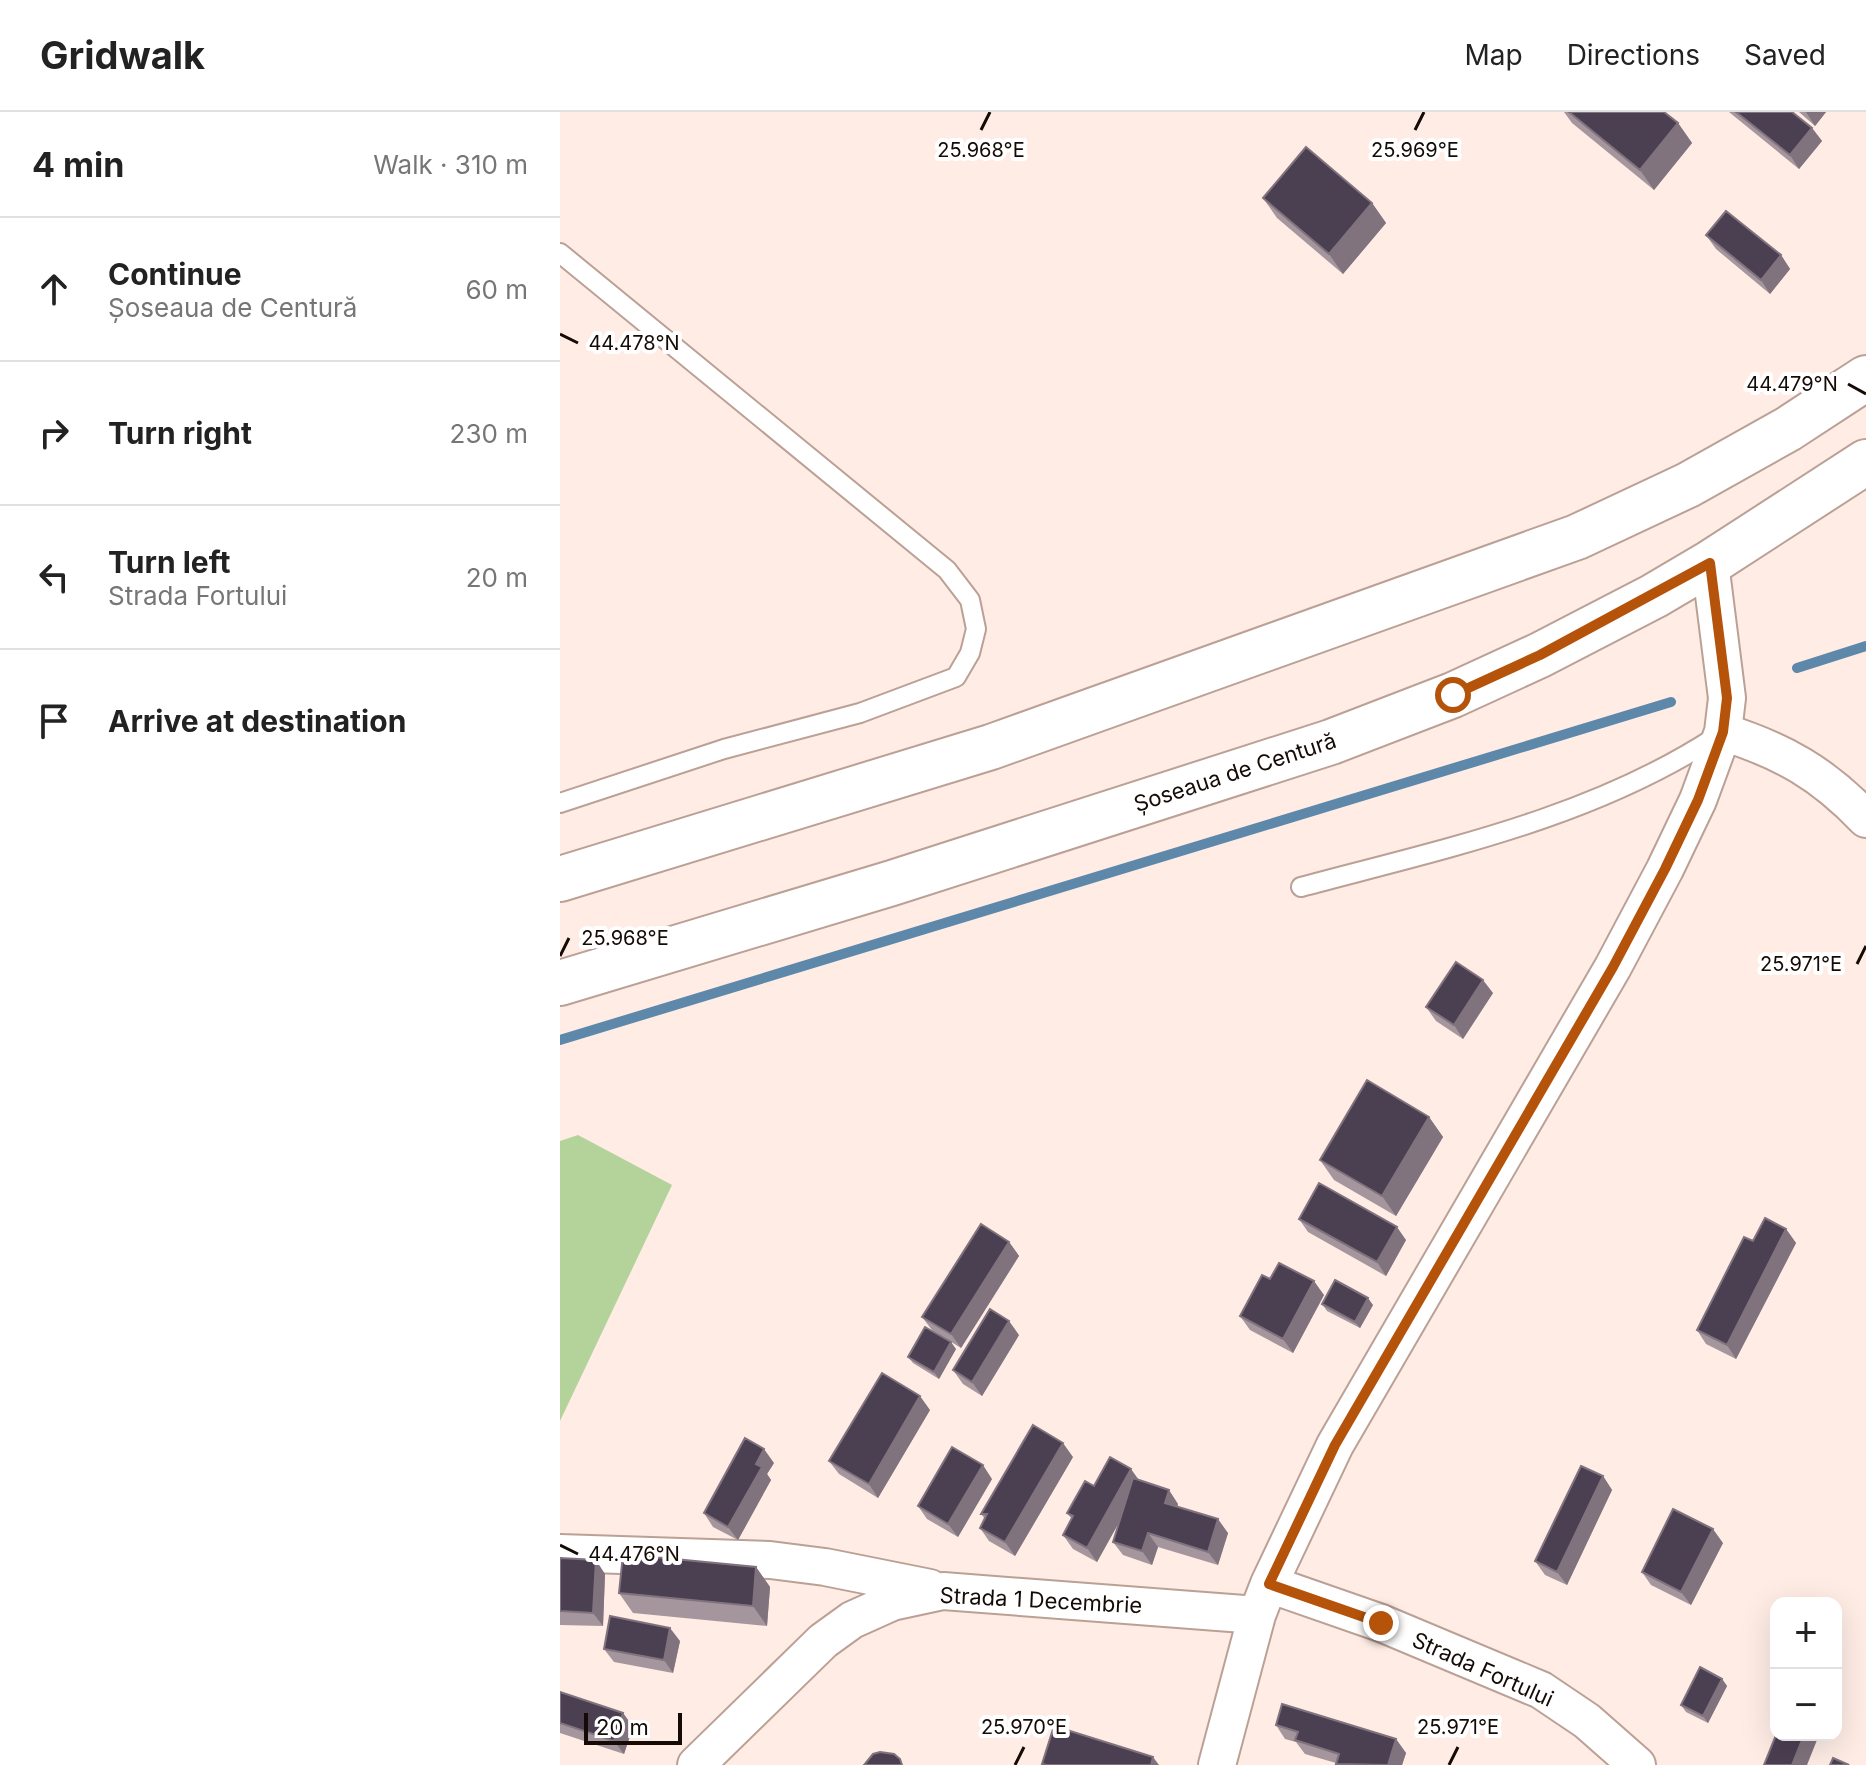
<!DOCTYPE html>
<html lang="en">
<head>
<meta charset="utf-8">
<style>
  :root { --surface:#fff; --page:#f2f2f2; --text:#222; --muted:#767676; --line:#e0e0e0 }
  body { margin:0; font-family:Inter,sans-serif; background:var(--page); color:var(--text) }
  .controls { position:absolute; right:24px; bottom:24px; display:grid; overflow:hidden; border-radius:16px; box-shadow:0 8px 32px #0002 }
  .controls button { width:72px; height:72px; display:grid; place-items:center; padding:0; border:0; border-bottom:2px solid var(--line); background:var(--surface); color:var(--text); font:40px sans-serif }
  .scale { position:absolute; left:24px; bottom:20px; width:98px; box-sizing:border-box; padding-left:8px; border:4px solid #140b07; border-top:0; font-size:22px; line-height:28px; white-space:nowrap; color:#140b07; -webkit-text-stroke:6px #fff; paint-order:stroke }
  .stop { position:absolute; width:24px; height:24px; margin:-18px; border:6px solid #b45309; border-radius:50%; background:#fff }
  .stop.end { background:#b45309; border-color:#fff; box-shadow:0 2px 8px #0008 }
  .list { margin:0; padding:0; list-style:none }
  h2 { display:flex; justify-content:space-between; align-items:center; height:104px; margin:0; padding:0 32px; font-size:34px }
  h2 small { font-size:26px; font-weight:400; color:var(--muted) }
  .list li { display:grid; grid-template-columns:52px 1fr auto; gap:24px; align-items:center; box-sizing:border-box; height:144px; padding:0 32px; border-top:2px solid var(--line) }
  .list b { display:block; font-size:30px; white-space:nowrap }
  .list p { margin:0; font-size:26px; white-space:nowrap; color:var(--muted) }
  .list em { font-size:26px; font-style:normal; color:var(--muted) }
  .icon { flex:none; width:44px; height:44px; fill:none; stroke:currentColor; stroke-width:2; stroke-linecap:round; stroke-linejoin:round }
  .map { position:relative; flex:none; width:1306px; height:1653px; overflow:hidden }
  header { display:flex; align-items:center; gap:48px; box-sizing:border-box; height:112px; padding:0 40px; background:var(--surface); border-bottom:2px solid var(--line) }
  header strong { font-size:38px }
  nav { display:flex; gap:44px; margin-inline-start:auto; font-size:28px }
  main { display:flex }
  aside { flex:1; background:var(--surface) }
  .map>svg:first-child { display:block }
  .green { fill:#b4d39b }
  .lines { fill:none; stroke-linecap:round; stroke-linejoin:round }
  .stream { stroke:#5d88aa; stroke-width:10 }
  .service-casing { stroke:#bba095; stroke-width:22 }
  .minor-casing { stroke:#bba095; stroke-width:40 }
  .primary-casing { stroke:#bba095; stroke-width:48 }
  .service { stroke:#fff; stroke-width:18 }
  .minor { stroke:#fff; stroke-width:36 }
  .primary { stroke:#fff; stroke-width:44 }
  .wall { fill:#a4969c }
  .shaded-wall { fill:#81737e }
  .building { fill:#4b3f52; stroke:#81737e; stroke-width:2 }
  .route { stroke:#b45309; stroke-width:10 }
  .ticks { fill:none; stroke:#140b07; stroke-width:3 }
  .labels { text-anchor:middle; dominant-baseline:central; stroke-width:8; stroke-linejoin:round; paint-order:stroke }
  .street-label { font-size:22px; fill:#140b07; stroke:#fff }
  .ticks-label { font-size:20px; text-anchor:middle; fill:#140b07; stroke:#fff; stroke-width:8; stroke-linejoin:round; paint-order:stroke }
</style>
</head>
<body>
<header>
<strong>Gridwalk</strong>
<nav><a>Map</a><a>Directions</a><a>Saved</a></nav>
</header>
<main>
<aside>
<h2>4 min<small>Walk · 310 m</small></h2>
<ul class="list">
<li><svg class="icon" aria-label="ahead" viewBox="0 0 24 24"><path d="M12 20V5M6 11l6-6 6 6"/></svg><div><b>Continue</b><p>Șoseaua de Centură</p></div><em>60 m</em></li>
<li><svg class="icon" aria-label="right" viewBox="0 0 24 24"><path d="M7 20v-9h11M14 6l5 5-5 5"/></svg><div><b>Turn right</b></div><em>230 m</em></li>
<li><svg class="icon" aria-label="left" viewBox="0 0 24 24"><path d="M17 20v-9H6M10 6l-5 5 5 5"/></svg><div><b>Turn left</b><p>Strada Fortului</p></div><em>20 m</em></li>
<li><svg class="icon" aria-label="arrive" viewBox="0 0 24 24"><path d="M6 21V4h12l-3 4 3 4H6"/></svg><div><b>Arrive at destination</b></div></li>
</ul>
</aside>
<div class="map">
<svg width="1306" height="1653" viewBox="0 0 1306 1653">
  <rect width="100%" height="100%" fill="#feece5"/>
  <path class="green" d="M 18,1023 L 112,1073 L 0,1309 L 0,1029 Z"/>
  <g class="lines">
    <path class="stream" d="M 1237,556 L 1306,534
      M 0,928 L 1111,590"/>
    <defs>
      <path id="service" d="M 0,141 L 387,458 L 410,488 L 416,517 L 410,541 L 396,565 L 300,601 L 164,637 L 0,691
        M 741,775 C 883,737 1032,706 1157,624"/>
      <path id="minor" d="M 1163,620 C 1223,639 1262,661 1306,707
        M 0,1441 L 210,1448 L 265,1455 L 370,1476
        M 709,1472 L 821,1511 L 981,1578 L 1027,1609 L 1077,1653
        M 136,1653 L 263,1529 L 292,1508 L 332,1490 L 383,1479 L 697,1503
        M 657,1653 L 697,1503 L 709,1472 L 775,1333 L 1053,855 L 1105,757 L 1138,688 L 1163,620 L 1167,586 L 1150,451"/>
      <path id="primary" d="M 0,767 L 431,635 L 1017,425 L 1128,373 L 1228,317 L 1306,266
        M 0,871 L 332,771 L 771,630 L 893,583 L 980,543 L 1094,484 L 1150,451 L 1306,350"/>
    </defs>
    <use href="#service" class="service-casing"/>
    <use href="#minor" class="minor-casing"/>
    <use href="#primary" class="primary-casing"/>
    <use href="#service" class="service"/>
    <use href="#minor" class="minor"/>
    <use href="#primary" class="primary"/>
  </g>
  <path class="wall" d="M 1004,0 L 1104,0 L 1118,11 L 1132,31 L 1094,78 L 1012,11 Z
    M 1169,0 L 1232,0 L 1252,16 L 1262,29 L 1239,57 Z
    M 1239,0 L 1266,0 L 1255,14 Z
    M 703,86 L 812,91 L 826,111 L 783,162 L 717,106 Z
    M 1146,123 L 1221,143 L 1230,157 L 1210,182 L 1156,137 Z
    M 933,881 L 903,927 L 876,909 L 866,895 Z
    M 869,1005 L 883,1025 L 836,1104 L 774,1068 L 760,1048 Z
    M 739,1107 L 846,1128 L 826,1164 L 748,1120 Z
    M 1226,1117 L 1236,1131 L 1176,1247 L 1146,1232 L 1137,1218 L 1193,1129 Z
    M 449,1130 L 459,1144 L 401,1236 L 372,1218 L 362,1205 Z
    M 710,1167 L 764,1183 L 733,1241 L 690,1218 L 680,1204 Z
    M 762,1192 L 813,1193 L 800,1216 L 767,1199 Z
    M 459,1223 L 422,1284 L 403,1272 L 393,1258 Z
    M 396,1237 L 379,1267 L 353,1251 L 348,1245 Z
    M 370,1298 L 318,1386 L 279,1362 L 269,1349 Z
    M 513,1345 L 455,1444 L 429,1429 L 420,1416 L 425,1407 L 421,1402 Z
    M 214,1351 L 207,1362 L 211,1368 L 178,1428 L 153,1415 L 144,1401 Z
    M 1043,1364 L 1052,1378 L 1007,1473 L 985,1463 L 975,1449 Z
    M 432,1367 L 398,1425 L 367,1407 L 358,1394 Z
    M 579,1368 L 618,1392 L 617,1395 L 668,1421 L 658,1453 L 598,1435 L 592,1453 L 563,1443 L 553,1430 L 559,1410 L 537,1450 L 513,1437 L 503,1423 L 512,1407 L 507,1401 L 534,1374 Z
    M 1163,1431 L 1131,1493 L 1091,1473 L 1082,1460 Z
    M 0,1446 L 45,1462 L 43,1514 L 0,1513 Z
    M 196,1455 L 210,1475 L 207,1514 L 73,1501 L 59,1481 Z
    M 120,1529 L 113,1561 L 54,1550 L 44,1537 Z
    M 1162,1567 L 1167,1574 L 1148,1611 L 1126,1600 L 1121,1593 Z
    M 0,1580 L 63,1601 L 73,1615 L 64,1642 L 0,1621 Z
    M 716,1613 L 836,1627 L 846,1641 L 842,1653 L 776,1653 L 776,1651 L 745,1642 L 736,1630 L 725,1627 Z"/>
  <path class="shaded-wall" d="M 1246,0 L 1266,0 L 1255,14 Z
    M 1118,11 L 1132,31 L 1094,78 L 1080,58 Z
    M 1252,16 L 1262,29 L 1239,57 L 1230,43 Z
    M 812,91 L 826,111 L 783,162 L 769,142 Z
    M 1221,143 L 1230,157 L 1210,182 L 1201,168 Z
    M 923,868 L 933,881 L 903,927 L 894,913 Z
    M 869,1005 L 883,1025 L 836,1104 L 822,1084 Z
    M 837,1115 L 846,1128 L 826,1164 L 817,1150 Z
    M 1226,1117 L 1236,1131 L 1176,1247 L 1167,1233 Z
    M 449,1130 L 459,1144 L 401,1236 L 391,1222 Z
    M 754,1169 L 764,1183 L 733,1241 L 723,1227 Z
    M 808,1186 L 813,1193 L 800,1216 L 795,1210 Z
    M 449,1209 L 459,1223 L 422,1284 L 412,1270 Z
    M 391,1230 L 396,1237 L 379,1267 L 374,1260 Z
    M 360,1284 L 370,1298 L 318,1386 L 309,1372 Z
    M 503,1331 L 513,1345 L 455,1444 L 445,1430 Z
    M 204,1337 L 214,1351 L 207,1362 L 211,1368 L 178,1428 L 168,1415 L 196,1352 Z
    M 423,1353 L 432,1367 L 398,1425 L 388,1412 Z
    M 571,1357 L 581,1371 L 537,1450 L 527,1436 Z
    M 1043,1364 L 1052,1378 L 1007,1473 L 997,1460 Z
    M 609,1378 L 618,1392 L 614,1404 L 605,1391 Z
    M 658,1407 L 668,1421 L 658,1453 L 648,1440 Z
    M 1153,1417 L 1163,1431 L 1131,1493 L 1121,1480 Z
    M 588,1421 L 598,1435 L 592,1453 L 582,1439 Z
    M 36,1448 L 45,1462 L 43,1514 L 33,1501 Z
    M 196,1455 L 210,1475 L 207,1514 L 193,1494 Z
    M 110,1516 L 120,1529 L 113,1561 L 104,1548 Z
    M 1162,1567 L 1167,1574 L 1148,1611 L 1143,1604 Z
    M 63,1601 L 73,1615 L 64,1642 L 54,1629 Z
    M 1244,1623 L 1259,1623 L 1247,1653 L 1232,1653 Z
    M 836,1627 L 846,1641 L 842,1653 L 828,1653 Z
    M 593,1645 L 599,1653 L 591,1653 Z"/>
  <path class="building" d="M 1009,0 L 1104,0 L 1118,11 L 1080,58 Z
    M 1176,0 L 1232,0 L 1252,16 L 1230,43 Z
    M 746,35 L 812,91 L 769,142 L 703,86 Z
    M 1166,99 L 1221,143 L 1201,168 L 1146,123 Z
    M 896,850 L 923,868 L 894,913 L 866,895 Z
    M 807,968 L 869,1005 L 822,1084 L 760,1048 Z
    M 759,1071 L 837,1115 L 817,1150 L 739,1107 Z
    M 1205,1106 L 1226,1117 L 1167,1233 L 1137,1218 L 1184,1125 L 1193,1129 Z
    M 421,1112 L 449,1130 L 391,1222 L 362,1205 Z
    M 719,1151 L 754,1169 L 723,1227 L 680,1204 L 702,1163 L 710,1167 Z
    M 775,1168 L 808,1186 L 795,1210 L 762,1192 Z
    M 430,1197 L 449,1209 L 412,1270 L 393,1258 Z
    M 365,1215 L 391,1230 L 374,1260 L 348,1245 Z
    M 322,1261 L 360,1284 L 309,1372 L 269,1349 Z
    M 473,1313 L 503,1331 L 445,1430 L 420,1416 L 427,1402 L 421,1402 Z
    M 185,1326 L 204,1337 L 196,1352 L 202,1355 L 168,1415 L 144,1401 Z
    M 392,1335 L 423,1353 L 388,1412 L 358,1394 Z
    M 550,1345 L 571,1357 L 527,1436 L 503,1423 L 513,1404 L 507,1401 L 525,1369 L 534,1374 Z
    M 1021,1354 L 1043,1364 L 997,1460 L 975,1449 Z
    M 573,1366 L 609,1378 L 605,1391 L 658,1407 L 648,1440 L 588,1421 L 582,1439 L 553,1430 Z
    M 1113,1397 L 1153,1417 L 1121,1480 L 1082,1460 Z
    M 63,1442 L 196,1455 L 193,1494 L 59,1481 Z
    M 0,1446 L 36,1448 L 33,1501 L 0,1499 Z
    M 50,1504 L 110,1516 L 104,1548 L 44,1537 Z
    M 1140,1555 L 1162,1567 L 1143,1604 L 1121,1593 Z
    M 0,1580 L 63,1601 L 54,1629 L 0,1611 Z
    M 722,1592 L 836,1627 L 828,1653 L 776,1652 L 779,1642 L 735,1628 L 738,1620 L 716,1613 Z
    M 494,1614 L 593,1645 L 591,1653 L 487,1653 L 482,1652 Z
    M 1216,1623 L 1244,1623 L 1232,1653 L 1204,1653 Z
    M 320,1640 L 334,1642 L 340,1647 L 342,1653 L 304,1653 L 313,1642 Z
    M 1273,1646 L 1289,1653 L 1270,1653 Z"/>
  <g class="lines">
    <path class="route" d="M 821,1511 L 709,1472 L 775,1333 L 1053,855 L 1105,757 L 1138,688 L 1163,620 L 1167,586 L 1150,451 L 980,543 L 893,583"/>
  </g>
  <path class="ticks" d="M 421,18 L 430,0M 855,18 L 864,0M 0,222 L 18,231M 1288,272 L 1306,282M 0,844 L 9,826M 1297,852 L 1306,834M 0,1433 L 18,1442M 455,1653 L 464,1635M 889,1653 L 898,1635"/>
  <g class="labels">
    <g class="street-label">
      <text transform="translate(675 660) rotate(-18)">Șoseaua de Centură</text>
      <text transform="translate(481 1488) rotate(3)">Strada 1 Decembrie</text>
      <text transform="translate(923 1557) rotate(24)">Strada Fortului</text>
    </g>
  </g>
  <g class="ticks-label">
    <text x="421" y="45">25.968°E</text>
    <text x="855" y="45">25.969°E</text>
    <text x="74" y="238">44.478°N</text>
    <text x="1232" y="279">44.479°N</text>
    <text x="65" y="833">25.968°E</text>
    <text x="1241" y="859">25.971°E</text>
    <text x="74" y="1449">44.476°N</text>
    <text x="464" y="1622">25.970°E</text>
    <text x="898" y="1622">25.971°E</text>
  </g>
</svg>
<div class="controls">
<button>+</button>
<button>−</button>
</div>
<div class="scale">20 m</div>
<div class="stop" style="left:893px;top:583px"></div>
<div class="stop end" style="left:821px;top:1511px"></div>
</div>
</main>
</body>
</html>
